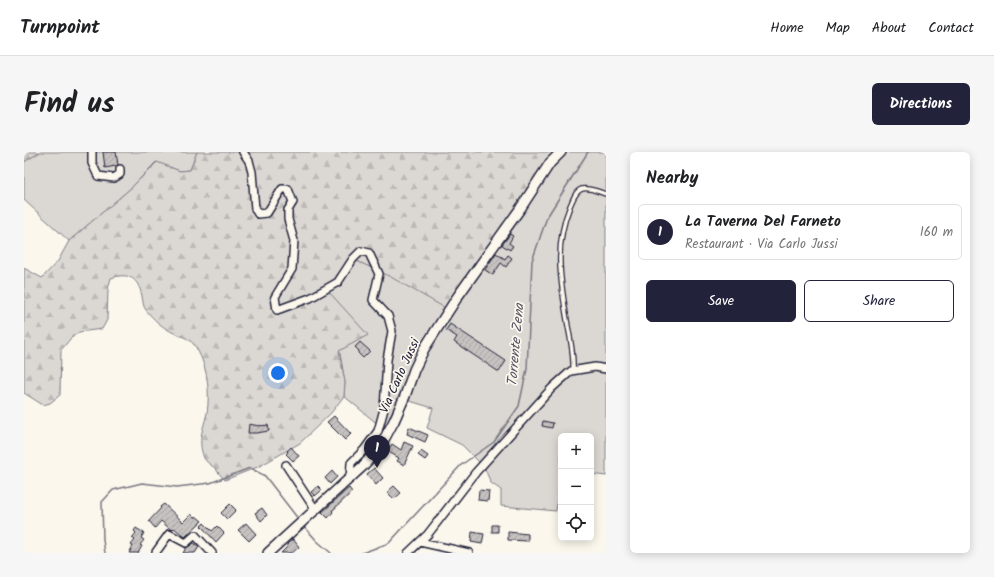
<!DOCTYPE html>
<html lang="en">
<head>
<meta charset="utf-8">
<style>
  :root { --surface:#fff; --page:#f6f6f6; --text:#202124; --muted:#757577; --line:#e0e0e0; --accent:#22223b }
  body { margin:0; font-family:Kalam,sans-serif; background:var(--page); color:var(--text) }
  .controls { position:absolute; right:12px; bottom:12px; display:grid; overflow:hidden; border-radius:6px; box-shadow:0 2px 10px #0003 }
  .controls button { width:36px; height:36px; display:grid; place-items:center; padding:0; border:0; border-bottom:1px solid var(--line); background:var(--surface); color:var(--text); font:20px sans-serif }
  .you { position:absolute; left:254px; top:221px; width:14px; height:14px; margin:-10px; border:3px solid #fff; border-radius:50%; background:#1a73e8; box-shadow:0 0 0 6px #1a73e833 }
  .badge { display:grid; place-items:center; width:26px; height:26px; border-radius:50%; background:var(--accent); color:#fff; font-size:13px; font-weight:700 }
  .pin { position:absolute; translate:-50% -33px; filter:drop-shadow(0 1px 2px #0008) }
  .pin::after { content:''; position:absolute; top:21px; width:14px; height:12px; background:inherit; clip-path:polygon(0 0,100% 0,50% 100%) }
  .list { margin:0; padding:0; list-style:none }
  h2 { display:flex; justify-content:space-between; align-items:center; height:52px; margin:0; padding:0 16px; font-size:17px }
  h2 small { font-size:13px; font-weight:400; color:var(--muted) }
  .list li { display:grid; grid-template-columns:26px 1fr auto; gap:12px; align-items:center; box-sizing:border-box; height:56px; margin:0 8px 8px; padding:0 8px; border:1px solid var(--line); border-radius:6px }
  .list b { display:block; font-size:15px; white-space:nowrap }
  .list p { margin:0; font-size:13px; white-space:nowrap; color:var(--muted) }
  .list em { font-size:13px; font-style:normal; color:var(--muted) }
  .actions { display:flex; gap:8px; padding:12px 16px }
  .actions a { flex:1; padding:9px 0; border:1px solid var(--accent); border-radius:6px; text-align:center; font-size:14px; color:var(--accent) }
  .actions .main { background:var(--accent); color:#fff }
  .icon { flex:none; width:22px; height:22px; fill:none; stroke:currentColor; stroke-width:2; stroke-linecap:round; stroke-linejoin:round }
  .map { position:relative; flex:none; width:582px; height:401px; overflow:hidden; border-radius:6px }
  header { display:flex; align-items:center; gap:24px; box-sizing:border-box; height:56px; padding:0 20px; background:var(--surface); border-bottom:1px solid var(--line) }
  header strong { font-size:19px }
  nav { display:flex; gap:22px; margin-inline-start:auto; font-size:14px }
  .intro { display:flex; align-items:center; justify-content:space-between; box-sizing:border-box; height:96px; padding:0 24px }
  h1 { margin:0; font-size:28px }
  .button { padding:10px 18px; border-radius:6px; background:var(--accent); color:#fff; font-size:14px; font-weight:700 }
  main { display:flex; gap:24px; padding:0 24px }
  aside { flex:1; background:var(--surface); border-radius:6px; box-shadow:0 2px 10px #0003 }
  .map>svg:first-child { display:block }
  .green { fill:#dbd8d3; stroke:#7e7d87 }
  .forest { fill:url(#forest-firs); stroke:#7e7d87 }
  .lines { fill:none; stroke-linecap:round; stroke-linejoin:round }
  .stream { stroke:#787681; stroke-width:1.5 }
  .building { fill:url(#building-hatch); stroke:#22223b }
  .lane-casing { stroke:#22223b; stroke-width:6 }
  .street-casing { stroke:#22223b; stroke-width:10 }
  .secondary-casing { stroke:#22223b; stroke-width:12 }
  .lane { stroke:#fbf7ec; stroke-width:3.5 }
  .street { stroke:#fbf7ec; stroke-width:7 }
  .secondary { stroke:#fbf7ec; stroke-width:9 }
  .labels { text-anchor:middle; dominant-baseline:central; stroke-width:3.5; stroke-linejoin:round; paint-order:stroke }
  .street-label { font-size:13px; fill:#22223b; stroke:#fbf7ec }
  .water-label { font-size:14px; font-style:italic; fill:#545364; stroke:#fbf7ec }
</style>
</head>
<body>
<header>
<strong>Turnpoint</strong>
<nav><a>Home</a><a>Map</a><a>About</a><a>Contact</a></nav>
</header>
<div class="intro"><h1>Find us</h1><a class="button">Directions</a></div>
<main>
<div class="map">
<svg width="582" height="401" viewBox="0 0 582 401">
  <defs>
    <pattern id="forest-firs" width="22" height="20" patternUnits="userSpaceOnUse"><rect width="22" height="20" fill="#dbd8d3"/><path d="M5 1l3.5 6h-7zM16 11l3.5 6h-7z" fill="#bcb9b6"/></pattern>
    <pattern id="building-hatch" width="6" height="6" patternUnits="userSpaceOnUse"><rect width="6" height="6" fill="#c6c2c0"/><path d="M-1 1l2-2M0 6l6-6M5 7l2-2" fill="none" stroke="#aaa6a6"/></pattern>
  </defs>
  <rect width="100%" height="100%" fill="#fbf7ec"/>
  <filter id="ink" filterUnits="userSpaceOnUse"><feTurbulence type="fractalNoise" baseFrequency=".025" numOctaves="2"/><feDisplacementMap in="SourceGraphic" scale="8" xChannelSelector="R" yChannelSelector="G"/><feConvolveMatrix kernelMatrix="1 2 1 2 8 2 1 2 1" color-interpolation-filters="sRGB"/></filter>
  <g filter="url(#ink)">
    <path class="green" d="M 16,0 L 173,0 L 166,18 L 156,19 L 132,10 L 107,36 L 45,89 L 0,48 L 0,10 Z
      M 538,0 L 582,0 L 582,324 L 567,322 L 567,284 L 537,284 L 537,320 L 532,359 L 477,354 L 477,338 L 467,331 L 460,315 L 438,293 L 403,276 L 409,256 L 379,247 L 362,279 L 320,244 L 321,230 L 305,140 L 333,109 L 365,124 Z"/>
    <path class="forest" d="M 0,0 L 16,0 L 0,10 Z
      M 173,0 L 538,0 L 423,157 L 365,124 L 333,109 L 305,140 L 344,183 L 315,199 L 321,230 L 320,244 L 307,261 L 276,291 L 236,314 L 201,328 C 197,324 194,320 191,316 C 187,313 182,310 180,306 C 173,288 179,278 183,261 C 186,241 184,217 174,199 C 167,185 160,186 148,180 C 138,175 129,167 122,158 C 119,155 119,149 118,144 C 114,126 105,120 87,126 L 84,137 L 83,168 L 78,177 L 55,180 L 47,186 L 37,198 L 36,243 L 26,251 L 19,253 L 0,241 L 0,116 L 18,126 L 34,109 L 45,89 L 107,36 L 133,10 L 156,19 L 166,18 Z"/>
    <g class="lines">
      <path class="stream" d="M 279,373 L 293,389 L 307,401
        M 81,401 L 79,388 L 78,350 L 89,338 L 118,331 L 153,335 L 186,331 L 226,316 L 241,324 L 275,368
        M 338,401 L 365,391 L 437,313 L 470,290 L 495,254 L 503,217 L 508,109 L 523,65 L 564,0"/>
    </g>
    <path class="building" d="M 79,0 L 92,0 L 94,13 L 92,14 L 81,16 Z
      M 486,82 L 489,84 L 485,91 L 489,94 L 486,98 L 478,93 Z
      M 472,101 L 481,107 L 484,103 L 488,106 L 482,115 L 477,111 L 469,123 L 461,118 Z
      M 426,172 L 482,209 L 475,220 L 430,190 L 433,185 L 422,178 Z
      M 336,190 L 346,199 L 339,206 L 334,201 L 335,199 L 331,195 Z
      M 310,264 L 327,282 L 321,288 L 303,270 Z
      M 519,269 L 529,271 L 528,276 L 518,274 Z
      M 225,272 L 235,274 L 244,273 L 245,279 L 232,281 L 224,281 Z
      M 385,275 L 404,283 L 401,290 L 383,282 Z
      M 380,290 L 389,294 L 380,313 L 373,309 L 375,306 L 363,299 L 368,292 L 377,298 Z
      M 267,295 L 275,304 L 269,309 L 262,302 L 264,300 L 263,299 Z
      M 397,299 L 404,304 L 401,308 L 394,303 Z
      M 350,316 L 359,326 L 352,333 L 343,322 Z
      M 308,319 L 313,325 L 306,332 L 301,326 Z
      M 294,334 L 298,338 L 291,344 L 287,340 Z
      M 370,334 L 377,341 L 370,347 L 363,340 Z
      M 325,336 L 328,340 L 308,359 L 309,360 L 304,366 L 298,360 Z
      M 455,338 L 465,339 L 464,349 L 454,348 Z
      M 140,352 L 159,370 L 167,362 L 171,366 L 172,364 L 178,369 L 161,385 L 150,376 L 148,378 L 146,377 L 137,369 L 131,376 L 125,369 L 137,356 L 136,355 Z
      M 206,352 L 212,358 L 203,367 L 197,361 Z
      M 238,356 L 243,363 L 237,369 L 231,361 Z
      M 180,371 L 188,379 L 193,374 L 200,381 L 192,390 L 177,374 Z
      M 222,371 L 232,382 L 225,389 L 214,378 Z
      M 468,373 L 474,373 L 474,380 L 468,380 Z
      M 112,376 L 120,381 L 117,386 L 120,388 L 116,393 L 118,394 L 114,401 L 105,401 L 109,394 L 107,393 L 111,388 L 108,386 L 112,381 L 110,379 Z
      M 448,380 L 460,382 L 458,392 L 447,390 Z
      M 484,380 L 504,382 L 504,389 L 484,388 Z
      M 269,387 L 275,395 L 268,401 L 257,401 L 264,394 L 263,392 Z
      M 170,391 L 175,395 L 171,401 L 159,401 L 162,396 Z"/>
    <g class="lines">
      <defs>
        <path id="lane" d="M 549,219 C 550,204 547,189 544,174 C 537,131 529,96 546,54 C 549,48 551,39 558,37 C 565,35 575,40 582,42"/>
        <path id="street" d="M 68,0 L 68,11 L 74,24 L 90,26 L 96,22 L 96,17
          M 219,0 L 225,9 L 228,20 L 231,57 L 234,62 L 243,61 L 258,37 L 264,37 L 269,50 L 264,58 L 264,67 L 270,89 L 268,117 L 251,145 L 253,158 L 286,146 L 314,130 L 329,107 L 337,99 L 345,101 L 355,122 L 349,148 L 364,164 L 368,179 L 363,208 L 360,257 L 354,279 L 340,298 L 327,311 L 326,326
          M 262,313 L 289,354
          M 396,390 L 445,401
          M 132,400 L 145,382 L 162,391 L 171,383 L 188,401
          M 384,401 L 404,382 L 452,320 L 528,236 L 547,219 L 571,215 L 582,217"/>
        <path id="secondary" d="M 244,401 L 339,314 L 356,295 L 370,269 L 381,244 L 390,218 L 400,197 L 434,144 L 496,57 L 526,11 L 537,0"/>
      </defs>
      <use href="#lane" class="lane-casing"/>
      <use href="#street" class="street-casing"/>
      <use href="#secondary" class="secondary-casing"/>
      <use href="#lane" class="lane"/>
      <use href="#street" class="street"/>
      <use href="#secondary" class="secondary"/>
    </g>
  </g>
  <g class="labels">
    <g class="street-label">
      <text transform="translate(376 224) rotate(-66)">Via Carlo Jussi</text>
    </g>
    <g class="water-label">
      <text transform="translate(492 193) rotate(-85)">Torrente Zena</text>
    </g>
  </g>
</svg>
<div class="controls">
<button>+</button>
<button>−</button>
<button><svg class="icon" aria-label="locate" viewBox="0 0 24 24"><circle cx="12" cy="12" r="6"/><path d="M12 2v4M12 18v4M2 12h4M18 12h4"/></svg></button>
</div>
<div class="you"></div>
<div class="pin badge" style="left:353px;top:316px">1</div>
</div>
<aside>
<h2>Nearby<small></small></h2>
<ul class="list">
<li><span class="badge">1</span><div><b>La Taverna Del Farneto</b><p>Restaurant · Via Carlo Jussi</p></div><em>160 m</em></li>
</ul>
<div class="actions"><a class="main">Save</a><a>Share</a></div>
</aside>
</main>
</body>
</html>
